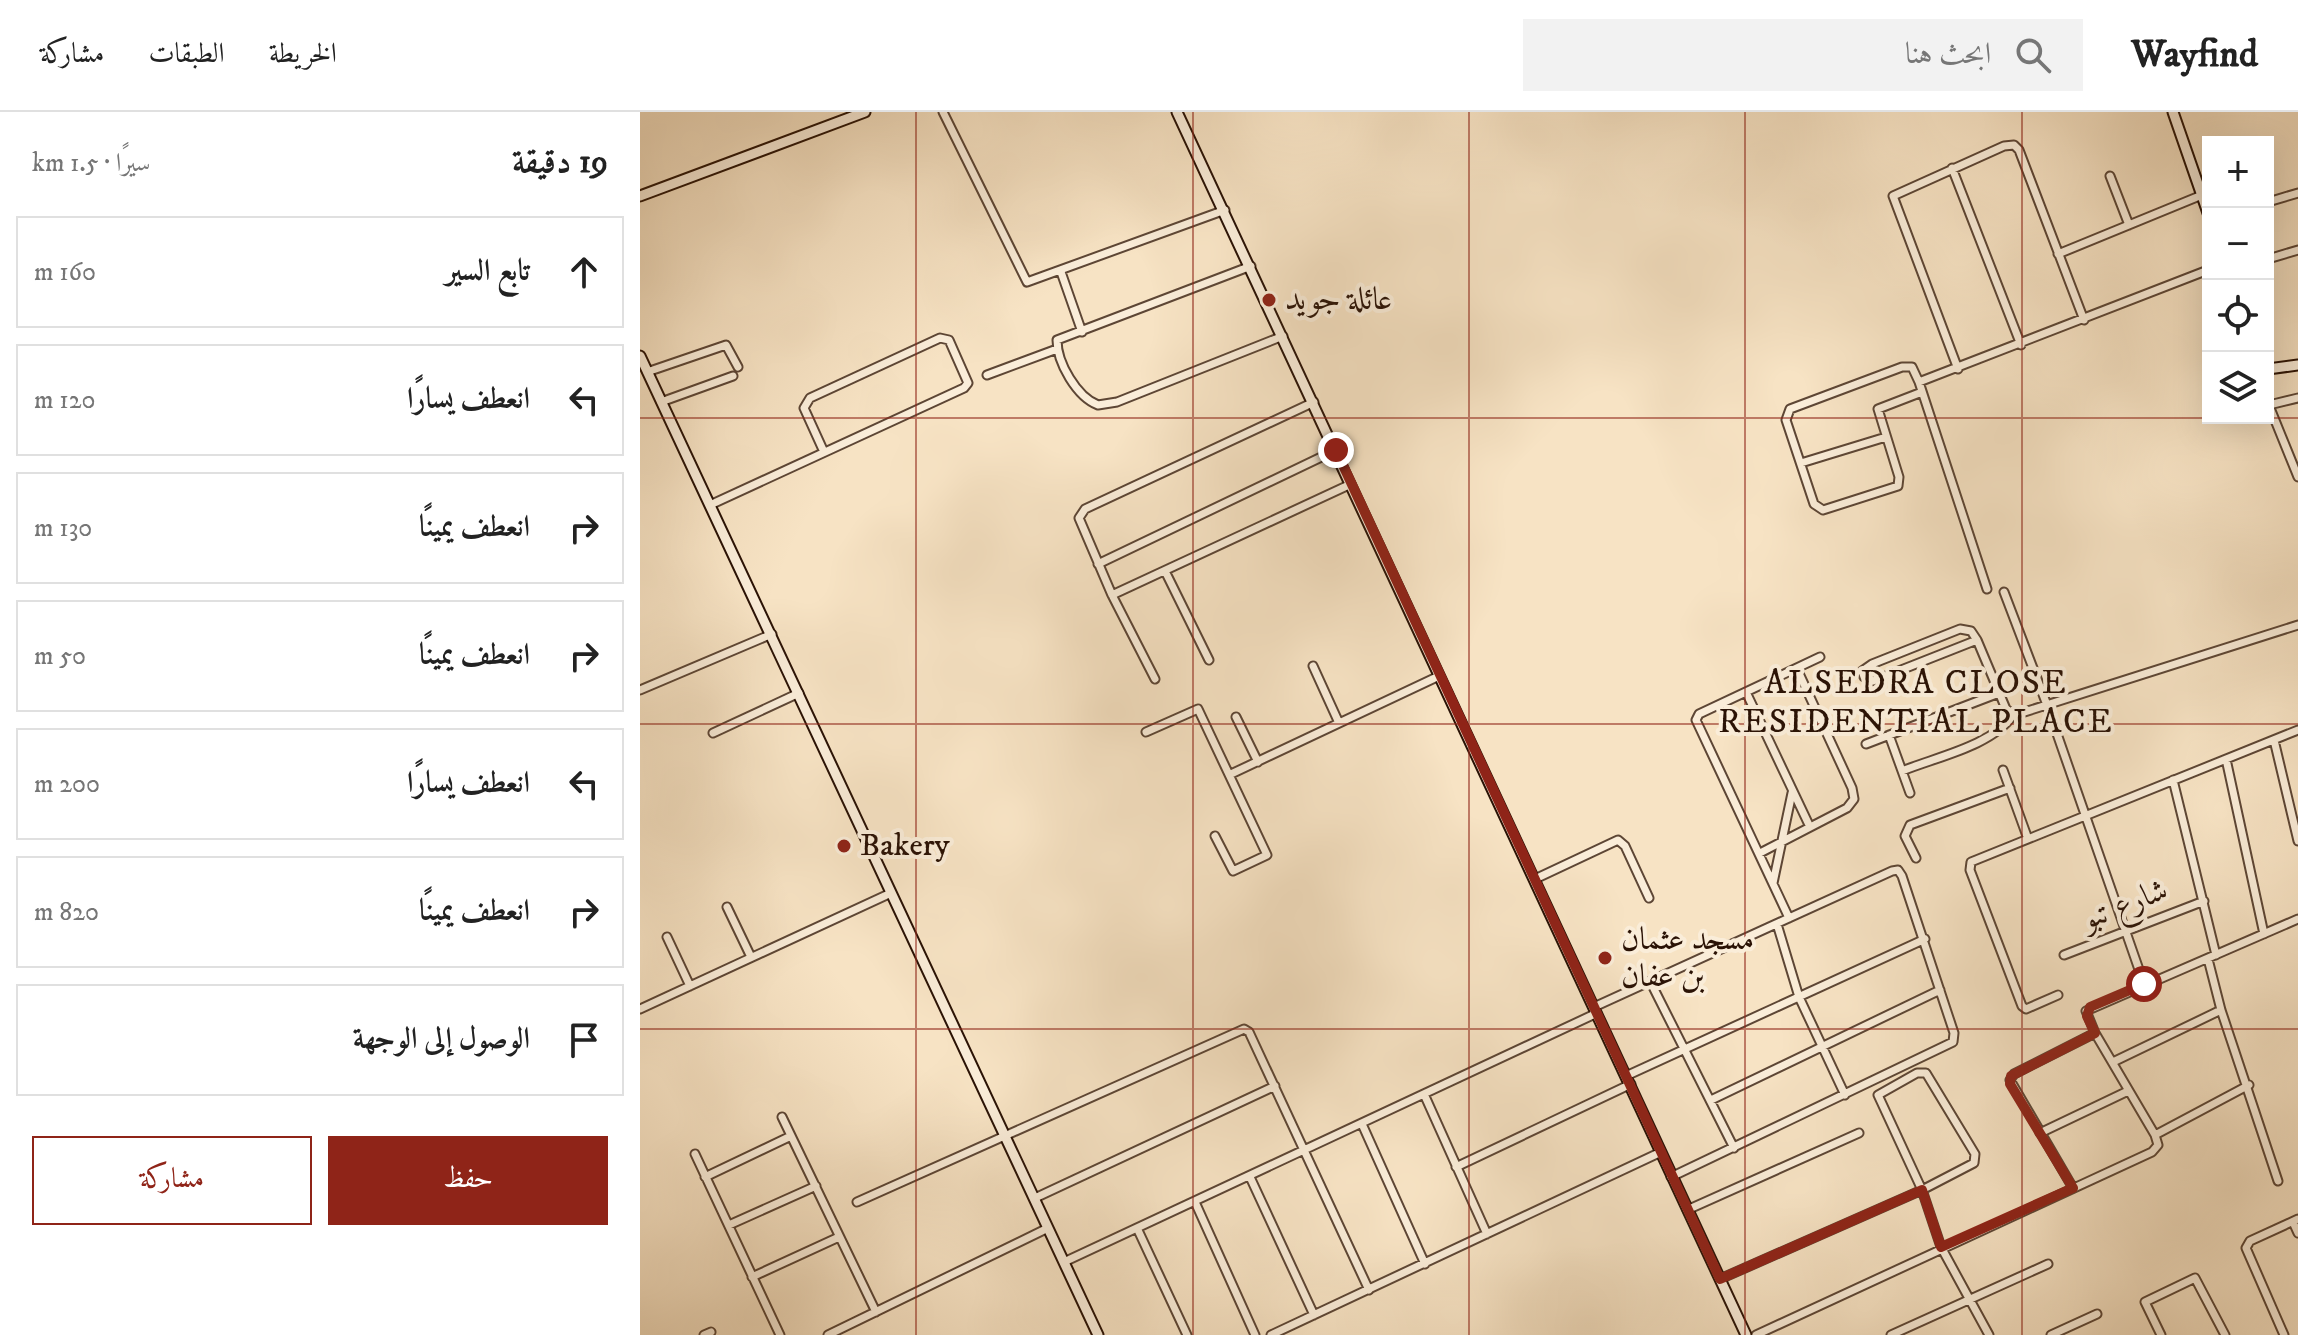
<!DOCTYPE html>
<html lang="ar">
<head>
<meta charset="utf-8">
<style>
  :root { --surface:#fff; --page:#f2f2f2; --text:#222; --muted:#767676; --line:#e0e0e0; --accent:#8f2418 }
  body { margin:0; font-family:"IM FELL DW Pica",Amiri,serif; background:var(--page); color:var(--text); direction:rtl }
  .controls { position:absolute; right:24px; top:24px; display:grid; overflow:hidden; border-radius:0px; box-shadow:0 8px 32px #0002 }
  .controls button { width:72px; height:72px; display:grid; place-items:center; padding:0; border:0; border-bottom:2px solid var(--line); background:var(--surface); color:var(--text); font:40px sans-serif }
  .stop { position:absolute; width:24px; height:24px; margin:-18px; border:6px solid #8f2418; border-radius:50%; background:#fff }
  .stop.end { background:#8f2418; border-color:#fff; box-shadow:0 2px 8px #0008 }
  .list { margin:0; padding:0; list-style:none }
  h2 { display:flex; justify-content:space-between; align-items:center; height:104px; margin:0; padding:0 32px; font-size:34px }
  h2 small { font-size:26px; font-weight:400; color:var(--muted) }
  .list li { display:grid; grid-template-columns:52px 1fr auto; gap:24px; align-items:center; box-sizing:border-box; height:112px; margin:0 16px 16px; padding:0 16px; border:2px solid var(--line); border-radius:0px }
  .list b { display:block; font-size:30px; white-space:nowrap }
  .list em { font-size:26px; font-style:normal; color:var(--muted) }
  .actions { display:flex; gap:16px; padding:24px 32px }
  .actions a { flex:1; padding:18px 0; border:2px solid var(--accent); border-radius:0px; text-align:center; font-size:28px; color:var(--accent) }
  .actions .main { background:var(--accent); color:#fff }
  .icon { flex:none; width:44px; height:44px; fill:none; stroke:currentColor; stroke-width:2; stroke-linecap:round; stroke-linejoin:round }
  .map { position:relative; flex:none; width:1658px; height:1223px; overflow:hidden; direction:ltr }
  header { display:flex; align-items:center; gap:48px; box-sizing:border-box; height:112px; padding:0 40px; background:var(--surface); border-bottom:2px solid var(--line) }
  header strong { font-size:38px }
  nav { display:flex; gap:44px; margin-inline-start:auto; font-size:28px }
  .search { width:560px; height:72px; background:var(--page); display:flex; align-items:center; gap:20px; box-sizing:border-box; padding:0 28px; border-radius:0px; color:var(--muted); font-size:30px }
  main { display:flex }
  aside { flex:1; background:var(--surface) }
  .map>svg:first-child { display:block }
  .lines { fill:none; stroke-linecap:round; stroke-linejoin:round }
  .street-casing { stroke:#5d4635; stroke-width:11 }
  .secondary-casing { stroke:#2a1205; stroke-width:13 }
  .street { stroke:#faedd9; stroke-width:7 }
  .secondary { stroke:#faedd9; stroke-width:9 }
  .route { stroke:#8f2418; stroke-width:10 }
  .grid { fill:none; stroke:#8f2418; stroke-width:2; stroke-opacity:0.55 }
  .poi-dot { fill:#8f2418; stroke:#faedd9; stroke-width:3 }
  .labels { text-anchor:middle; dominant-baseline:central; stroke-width:8; stroke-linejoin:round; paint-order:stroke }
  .poi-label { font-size:32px; fill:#2a1205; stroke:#faedd9; text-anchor:start }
  .street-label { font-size:32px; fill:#2a1205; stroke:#faedd9 }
  .neighbourhood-label { font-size:34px; letter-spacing:2px; fill:#2a1205; stroke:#faedd9 }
</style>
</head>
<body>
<header>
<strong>Wayfind</strong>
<div class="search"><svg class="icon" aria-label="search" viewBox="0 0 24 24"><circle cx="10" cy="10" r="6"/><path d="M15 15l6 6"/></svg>ابحث هنا</div>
<nav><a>الخريطة</a><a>الطبقات</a><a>مشاركة</a></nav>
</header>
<main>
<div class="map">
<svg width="1658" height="1223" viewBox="0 0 1658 1223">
  <rect width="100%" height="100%" fill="#f7e3c4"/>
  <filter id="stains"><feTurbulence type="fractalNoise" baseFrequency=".0025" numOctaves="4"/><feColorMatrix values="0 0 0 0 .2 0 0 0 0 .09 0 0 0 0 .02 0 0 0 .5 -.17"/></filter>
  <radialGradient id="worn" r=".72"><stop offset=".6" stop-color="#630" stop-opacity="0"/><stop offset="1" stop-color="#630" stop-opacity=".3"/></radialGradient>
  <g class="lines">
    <defs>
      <path id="street" d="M 303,0 L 387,170 L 585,98
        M 1312,56 L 1381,233
        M 1470,64 L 1489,113
        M 1628,90 L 1658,81
        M 1418,142 L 1562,83
        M 1628,147 L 1658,138
        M 611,154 L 417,228 C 417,251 437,285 458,293 L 477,290 L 643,224
        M 421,160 L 442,220
        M 1318,257 L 1253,84 L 1364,34 L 1374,33 L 1379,38 L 1444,208
        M 7,260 L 86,233 L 98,255
        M 347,263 L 417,237
        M 1279,270 L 1568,158
        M 1282,280 L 1238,297 L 1259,365 L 1258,374 L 1183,398 L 1174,392 L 1146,308 L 1150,297 L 1262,255 L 1272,255 L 1279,270 L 1347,477
        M 21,290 L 93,264
        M 674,290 L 445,397 L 439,406 L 472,483 L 711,372
        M 1628,291 L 1658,365
        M 1629,293 L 1658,286
        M 1161,351 L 1246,325
        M 70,393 L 324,276 L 328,271 L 309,228 L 300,226 L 170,286 L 164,296 L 184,340
        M 458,452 L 696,338
        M 525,459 L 569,548
        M 1364,480 L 1407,593 L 1504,872
        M 472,483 L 515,567
        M 1337,528 L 1233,569 L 1224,565 L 1222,559 L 1232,552 L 1320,517 L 1331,519 L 1337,528 L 1366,597 L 1375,603 L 1658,513
        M 673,554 L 699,611
        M 0,578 L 132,522
        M 1106,580 L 1170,715
        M 596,605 L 618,650
        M 506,620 L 558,597 L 627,743 L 593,759 L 575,724
        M 73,621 L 159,581
        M 1249,623 L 1270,681
        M 1634,628 L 1658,729
        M 1226,632 L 1359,581
        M 1586,647 L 1624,822
        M 1363,658 L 1388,727
        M 1262,659 C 1296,645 1352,634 1373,603
        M 591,662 L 799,564
        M 1533,668 L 1576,843
        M 1120,741 L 1207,696 L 1214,687 L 1212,676 L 1157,557
        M 1276,746 L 1265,724 L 1270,713 L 1370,676
        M 895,767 L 978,728 L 985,734 L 1009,786
        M 1133,771 L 1152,681
        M 87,795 L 111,845
        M 1149,806 L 1056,608 L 1059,602 L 1180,545
        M 1137,812 L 1159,885 L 1205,983
        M 27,825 L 50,874
        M 1424,843 L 1564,789
        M 1568,847 L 1581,898 L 1638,1069
        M 1010,869 L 1094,1036
        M 1418,883 L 1386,897 L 1382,894 L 1330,758 L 1331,750 L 1658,618
        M 954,895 L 1252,759 L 1258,758 L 1262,764 L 1314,921 L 1313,930 L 1031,1065
        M 0,897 L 251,781
        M 1473,950 L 1581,898
        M 986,964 L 1285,827
        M 784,982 L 847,1122
        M 1071,988 L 1300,878
        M 142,1005 L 236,1200
        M 722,1012 L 785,1152
        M 1400,1021 L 1488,979
        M 1515,1023 L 1609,973
        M 55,1042 L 140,1223
        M 816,1055 L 991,972
        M 65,1065 L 151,1024
        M 610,1065 L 674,1203
        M 1433,1076 L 1370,968 L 1374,962 L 1455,921
        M 395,1086 L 635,974
        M 217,1090 L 604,917 L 609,920 L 729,1178
        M 555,1090 L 615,1223
        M 1047,1098 L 1219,1021
        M 1653,1110 L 1658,1121
        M 89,1113 L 176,1074
        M 497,1116 L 547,1223
        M 424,1150 L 957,901
        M 112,1165 L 199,1125
        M 1080,1167 L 1282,1078 L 1334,1051 L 1335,1042 L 1286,961 L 1277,961 L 1238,983 L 1282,1078 L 1301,1135 L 1349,1223
        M 64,1223 L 71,1220
        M 188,1223 L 408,1116
        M 631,1223 L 1021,1040
        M 1116,1223 L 1512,1040 L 1518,1033 L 1515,1023 L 1455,921 L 1446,899 L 1658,807
        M 1251,1223 L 1408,1152
        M 1411,1223 L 1457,1202
        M 1521,1223 L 1505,1190 L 1555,1166 L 1585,1223
        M 1644,1223 L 1606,1136 L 1610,1129 L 1658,1107"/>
      <path id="secondary" d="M 537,0 L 1106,1223
        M 1533,0 L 1568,101
        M 0,84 L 225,0
        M 0,244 L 458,1223
        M 1628,257 L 1658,253"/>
    </defs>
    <use href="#street" class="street-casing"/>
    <use href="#secondary" class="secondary-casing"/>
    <use href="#street" class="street"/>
    <use href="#secondary" class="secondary"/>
  </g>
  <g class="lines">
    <path class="route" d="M 696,338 L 1080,1167 L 1282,1078 L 1301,1135 L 1433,1076 L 1370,972 L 1371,964 L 1455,921 L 1447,904 L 1450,895 L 1504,872"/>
  </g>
  <path class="grid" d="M 276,0 L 276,1223M 553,0 L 553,1223M 829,0 L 829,1223M 1105,0 L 1105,1223M 1382,0 L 1382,1223M 0,306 L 1568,306M 1628,306 L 1658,306M 0,612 L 1658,612M 0,917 L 1658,917"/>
  <g class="poi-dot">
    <circle cx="629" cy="188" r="8"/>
    <circle cx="204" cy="734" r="8"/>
    <circle cx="965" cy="846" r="8"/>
  </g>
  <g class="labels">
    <g class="poi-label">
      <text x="645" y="188">عائلة جويد</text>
      <text x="220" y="734">Bakery</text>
      <text x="981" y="828">مسجد عثمان<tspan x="981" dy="37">بن عفان</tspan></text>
    </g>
    <g class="street-label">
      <text transform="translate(1485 793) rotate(-21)">شارع تبو</text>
    </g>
    <g class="neighbourhood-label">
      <text x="1276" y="571">ALSEDRA CLOSE<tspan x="1276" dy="39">RESIDENTIAL PLACE</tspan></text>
    </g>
  </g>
  <rect width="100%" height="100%" filter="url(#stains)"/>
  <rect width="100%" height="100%" fill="url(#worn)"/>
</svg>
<div class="controls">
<button>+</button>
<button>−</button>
<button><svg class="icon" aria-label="locate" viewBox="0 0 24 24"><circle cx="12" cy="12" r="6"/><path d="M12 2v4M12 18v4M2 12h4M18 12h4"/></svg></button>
<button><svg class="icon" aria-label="layers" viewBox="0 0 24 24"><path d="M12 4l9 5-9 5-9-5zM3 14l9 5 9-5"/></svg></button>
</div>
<div class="stop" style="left:1504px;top:872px"></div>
<div class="stop end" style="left:696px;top:338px"></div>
</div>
<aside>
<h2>19 دقيقة<small>سيرًا · 1.5 km</small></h2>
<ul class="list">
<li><svg class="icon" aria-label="ahead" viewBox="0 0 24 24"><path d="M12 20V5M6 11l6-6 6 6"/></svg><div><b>تابع السير</b></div><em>160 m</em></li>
<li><svg class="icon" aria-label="left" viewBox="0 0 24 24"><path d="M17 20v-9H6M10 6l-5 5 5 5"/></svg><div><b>انعطف يسارًا</b></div><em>120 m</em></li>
<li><svg class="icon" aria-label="right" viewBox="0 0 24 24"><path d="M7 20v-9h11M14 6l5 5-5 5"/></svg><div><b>انعطف يمينًا</b></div><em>130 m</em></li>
<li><svg class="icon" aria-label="right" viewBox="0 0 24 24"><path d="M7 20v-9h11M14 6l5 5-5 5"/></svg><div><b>انعطف يمينًا</b></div><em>50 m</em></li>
<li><svg class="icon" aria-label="left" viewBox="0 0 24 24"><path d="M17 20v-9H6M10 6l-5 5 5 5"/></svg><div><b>انعطف يسارًا</b></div><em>200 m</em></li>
<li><svg class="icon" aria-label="right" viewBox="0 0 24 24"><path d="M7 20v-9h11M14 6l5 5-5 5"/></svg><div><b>انعطف يمينًا</b></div><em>820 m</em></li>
<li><svg class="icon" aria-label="arrive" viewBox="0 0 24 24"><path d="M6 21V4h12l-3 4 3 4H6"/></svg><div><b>الوصول إلى الوجهة</b></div></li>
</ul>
<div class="actions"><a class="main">حفظ</a><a>مشاركة</a></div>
</aside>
</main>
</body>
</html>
